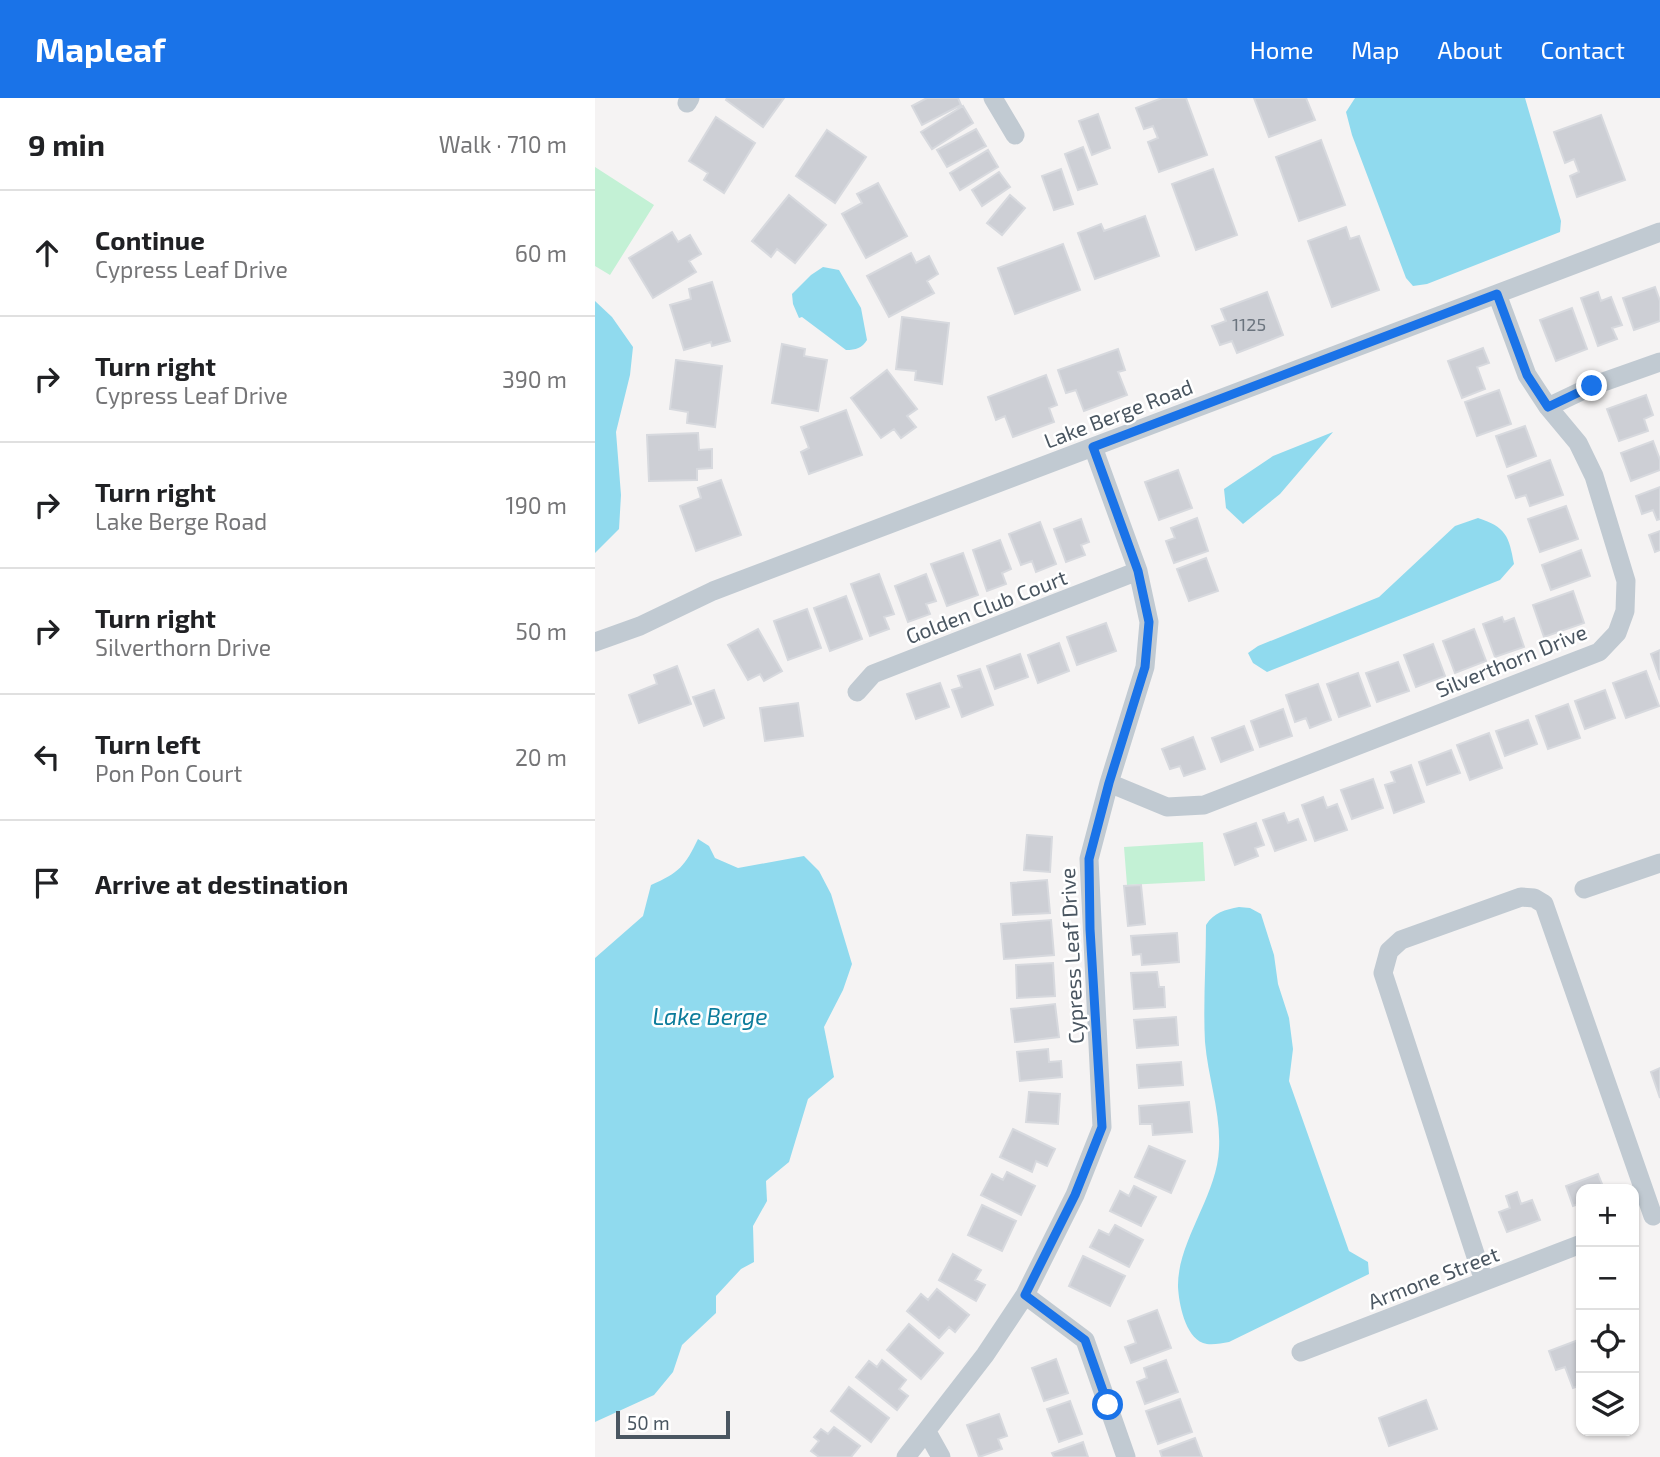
<!DOCTYPE html>
<html lang="en">
<head>
<meta charset="utf-8">
<style>
  :root { --surface:#fff; --page:#f2f2f2; --text:#202124; --muted:#757577; --line:#e0e0e0; --accent:#1a73e8 }
  body { margin:0; font-family:"Exo 2",sans-serif; background:var(--page); color:var(--text) }
  .controls { position:absolute; right:21px; bottom:21px; display:grid; overflow:hidden; border-radius:14px; box-shadow:0 2px 5px #0004 }
  .controls button { width:63px; height:63px; display:grid; place-items:center; padding:0; border:0; border-bottom:2px solid var(--line); background:var(--surface); color:var(--text); font:35px sans-serif }
  .scale { position:absolute; left:21px; bottom:18px; width:114px; box-sizing:border-box; padding-left:7px; border:4px solid #4a5661; border-top:0; font-size:19px; line-height:24px; white-space:nowrap; color:#4a5661; -webkit-text-stroke:5px #fff; paint-order:stroke }
  .stop { position:absolute; width:21px; height:21px; margin:-16px; border:5px solid #1a73e8; border-radius:50%; background:#fff }
  .stop.end { background:#1a73e8; border-color:#fff; box-shadow:0 2px 7px #0008 }
  .list { margin:0; padding:0; list-style:none }
  h2 { display:flex; justify-content:space-between; align-items:center; height:91px; margin:0; padding:0 28px; font-size:30px }
  h2 small { font-size:23px; font-weight:400; color:var(--muted) }
  .list li { display:grid; grid-template-columns:46px 1fr auto; gap:21px; align-items:center; box-sizing:border-box; height:126px; padding:0 28px; border-top:2px solid var(--line) }
  .list b { display:block; font-size:26px; white-space:nowrap }
  .list p { margin:0; font-size:23px; white-space:nowrap; color:var(--muted) }
  .list em { font-size:23px; font-style:normal; color:var(--muted) }
  .icon { flex:none; width:38px; height:38px; fill:none; stroke:currentColor; stroke-width:2; stroke-linecap:round; stroke-linejoin:round }
  .map { position:relative; flex:none; width:1065px; height:1359px; overflow:hidden }
  header { display:flex; align-items:center; gap:42px; box-sizing:border-box; height:98px; padding:0 35px; background:var(--accent); color:#fff }
  header strong { font-size:33px }
  nav { display:flex; gap:38px; margin-inline-start:auto; font-size:24px }
  main { display:flex }
  aside { flex:1; background:var(--surface) }
  .map>svg:first-child { display:block }
  .green { fill:#c3f1d5 }
  .water { fill:#90daee }
  .building { fill:#cdcfd5; stroke:#d7d9de; stroke-width:2 }
  .lines { fill:none; stroke-linecap:round; stroke-linejoin:round }
  .minor { stroke:#c1cad2; stroke-width:19 }
  .route { stroke:#1a73e8; stroke-width:9 }
  .labels { text-anchor:middle; dominant-baseline:central; stroke-width:5; stroke-linejoin:round; paint-order:stroke }
  .number-label { font-size:18px; fill:#6b747e }
  .street-label { font-size:21px; fill:#4a5661; stroke:#fff }
  .water-label { font-size:23px; font-style:italic; fill:#0c7c9b; stroke:#fff }
</style>
</head>
<body>
<header>
<strong>Mapleaf</strong>
<nav><a>Home</a><a>Map</a><a>About</a><a>Contact</a></nav>
</header>
<main>
<aside>
<h2>9 min<small>Walk · 710 m</small></h2>
<ul class="list">
<li><svg class="icon" aria-label="ahead" viewBox="0 0 24 24"><path d="M12 20V5M6 11l6-6 6 6"/></svg><div><b>Continue</b><p>Cypress Leaf Drive</p></div><em>60 m</em></li>
<li><svg class="icon" aria-label="right" viewBox="0 0 24 24"><path d="M7 20v-9h11M14 6l5 5-5 5"/></svg><div><b>Turn right</b><p>Cypress Leaf Drive</p></div><em>390 m</em></li>
<li><svg class="icon" aria-label="right" viewBox="0 0 24 24"><path d="M7 20v-9h11M14 6l5 5-5 5"/></svg><div><b>Turn right</b><p>Lake Berge Road</p></div><em>190 m</em></li>
<li><svg class="icon" aria-label="right" viewBox="0 0 24 24"><path d="M7 20v-9h11M14 6l5 5-5 5"/></svg><div><b>Turn right</b><p>Silverthorn Drive</p></div><em>50 m</em></li>
<li><svg class="icon" aria-label="left" viewBox="0 0 24 24"><path d="M17 20v-9H6M10 6l-5 5 5 5"/></svg><div><b>Turn left</b><p>Pon Pon Court</p></div><em>20 m</em></li>
<li><svg class="icon" aria-label="arrive" viewBox="0 0 24 24"><path d="M6 21V4h12l-3 4 3 4H6"/></svg><div><b>Arrive at destination</b></div></li>
</ul>
</aside>
<div class="map">
<svg width="1065" height="1359" viewBox="0 0 1065 1359">
  <rect width="100%" height="100%" fill="#f5f3f3"/>
  <path class="green" d="M 0,69 L 59,107 L 15,177 L 0,168 Z
    M 608,744 L 610,783 L 532,787 L 529,749 Z"/>
  <path class="water" d="M 760,0 L 930,0 L 966,123 L 965,134 L 832,186 L 818,188 L 811,180 L 757,37 L 751,14 Z
    M 228,169 L 244,172 L 266,210 L 272,242 C 267,250 261,252 251,252 L 207,219 L 204,220 L 198,206 L 197,196 L 216,177 Z
    M 0,203 L 17,219 L 38,249 L 35,277 L 21,334 L 26,397 L 24,431 L 0,455 Z
    M 738,334 L 685,396 L 648,426 L 631,410 L 629,391 L 678,358 Z
    M 883,420 C 911,429 914,438 919,466 L 905,482 L 672,574 L 658,565 L 653,555 L 663,548 L 784,499 L 860,428 Z
    M 103,741 L 114,748 L 120,760 L 143,770 L 209,758 L 224,773 L 236,796 L 257,866 L 248,892 L 229,929 L 239,979 L 213,1001 L 194,1064 L 171,1083 L 172,1103 L 158,1128 L 159,1164 L 146,1171 L 121,1198 L 121,1215 L 87,1247 L 78,1274 L 59,1297 L 0,1324 L 0,860 L 48,818 L 56,787 C 84,775 90,768 103,741 Z
    M 644,809 L 655,810 L 666,816 L 679,857 L 683,886 L 694,920 L 698,951 L 694,983 L 754,1153 L 773,1164 L 774,1176 L 634,1244 C 626,1245 616,1248 608,1245 C 590,1238 584,1206 583,1189 C 582,1144 622,1098 624,1051 C 626,1015 613,980 610,944 C 608,906 611,866 611,827 C 619,814 630,812 644,809 Z"/>
  <path class="building" d="M 132,0 L 189,0 L 168,29 L 131,2 Z
    M 332,0 L 363,0 L 366,7 L 327,27 L 317,8 Z
    M 567,0 L 591,0 L 612,57 L 564,74 L 553,44 L 563,40 L 558,28 L 549,31 L 541,10 Z
    M 659,0 L 711,0 L 720,22 L 674,39 Z
    M 368,8 L 378,25 L 337,51 L 326,34 Z
    M 503,16 L 515,50 L 497,57 L 484,23 Z
    M 1006,17 L 1030,82 L 982,99 L 975,78 L 984,74 L 979,61 L 970,65 L 959,34 Z
    M 121,19 L 160,45 L 129,95 L 109,82 L 113,75 L 94,63 Z
    M 381,31 L 391,48 L 352,69 L 342,52 Z
    M 232,32 L 271,59 L 240,105 L 201,78 Z
    M 726,42 L 750,107 L 704,123 L 681,59 Z
    M 488,49 L 502,86 L 483,92 L 470,56 Z
    M 393,52 L 403,69 L 365,92 L 355,75 Z
    M 466,71 L 478,106 L 459,112 L 447,78 Z
    M 618,71 L 642,137 L 601,152 L 577,86 Z
    M 404,74 L 415,89 L 387,108 L 377,92 Z
    M 283,85 L 312,138 L 271,160 L 247,116 L 267,105 L 262,96 Z
    M 194,97 L 231,127 L 200,165 L 182,151 L 176,159 L 157,143 Z
    M 415,97 L 430,110 L 407,137 L 392,125 Z
    M 550,118 L 564,158 L 500,181 L 483,135 L 506,126 L 509,133 Z
    M 751,129 L 755,141 L 764,138 L 784,192 L 737,209 L 713,143 Z
    M 77,134 L 83,144 L 95,137 L 106,156 L 94,163 L 101,174 L 58,200 L 34,160 Z
    M 468,146 L 485,192 L 420,216 L 403,170 Z
    M 316,155 L 321,165 L 334,158 L 343,176 L 332,183 L 339,195 L 294,219 L 272,178 Z
    M 117,184 L 135,243 L 117,248 L 116,244 L 89,252 L 75,207 L 96,201 L 94,191 Z
    M 1060,189 L 1065,203 L 1065,223 L 1039,232 L 1028,200 Z
    M 672,194 L 688,237 L 642,255 L 637,243 L 625,247 L 617,228 L 631,223 L 626,211 Z
    M 1003,194 L 1006,203 L 1016,199 L 1027,227 L 1017,230 L 1022,241 L 1003,248 L 986,200 Z
    M 977,210 L 992,251 L 961,263 L 945,222 Z
    M 307,219 L 354,225 L 347,286 L 320,282 L 321,273 L 301,271 Z
    M 187,246 L 210,251 L 209,258 L 232,262 L 223,313 L 177,305 Z
    M 888,250 L 894,265 L 882,269 L 890,291 L 867,300 L 853,263 Z
    M 523,251 L 530,272 L 523,274 L 532,297 L 489,313 L 481,292 L 471,295 L 463,272 Z
    M 81,262 L 127,268 L 120,329 L 92,325 L 93,314 L 75,311 Z
    M 292,272 L 322,311 L 312,318 L 321,329 L 306,340 L 299,331 L 286,340 L 256,300 Z
    M 451,277 L 462,307 L 454,310 L 459,324 L 418,339 L 410,318 L 401,322 L 393,299 Z
    M 904,292 L 916,326 L 882,338 L 870,304 Z
    M 1051,297 L 1058,317 L 1049,321 L 1053,333 L 1024,343 L 1012,311 Z
    M 251,312 L 267,357 L 214,376 L 206,354 L 214,350 L 206,329 Z
    M 930,328 L 941,358 L 912,369 L 901,338 Z
    M 103,335 L 104,352 L 117,351 L 117,370 L 102,371 L 102,382 L 54,383 L 52,337 Z
    M 1058,343 L 1065,362 L 1065,372 L 1036,383 L 1026,355 Z
    M 955,362 L 968,397 L 935,408 L 931,397 L 921,400 L 913,378 Z
    M 583,372 L 597,410 L 564,422 L 550,384 Z
    M 126,382 L 146,437 L 101,453 L 85,408 L 106,400 L 103,390 Z
    M 1065,389 L 1065,421 L 1062,422 L 1058,412 L 1047,416 L 1041,398 Z
    M 971,408 L 983,441 L 945,454 L 933,421 Z
    M 602,420 L 613,453 L 579,465 L 571,443 L 580,440 L 576,430 Z
    M 486,421 L 494,444 L 486,447 L 490,457 L 471,464 L 459,431 Z
    M 445,424 L 461,466 L 441,474 L 437,463 L 426,467 L 414,436 Z
    M 1065,433 L 1065,452 L 1060,454 L 1054,437 Z
    M 405,442 L 416,471 L 407,475 L 411,486 L 392,493 L 378,452 Z
    M 986,452 L 995,478 L 956,492 L 947,467 Z
    M 368,455 L 383,497 L 352,508 L 336,466 Z
    M 611,460 L 623,493 L 594,503 L 582,471 Z
    M 284,476 L 299,516 L 289,519 L 294,531 L 275,538 L 256,486 Z
    M 331,476 L 341,503 L 331,506 L 335,516 L 313,524 L 300,488 Z
    M 978,493 L 989,525 L 949,539 L 938,507 Z
    M 251,498 L 267,541 L 235,553 L 219,510 Z
    M 212,511 L 226,550 L 193,562 L 179,523 Z
    M 907,519 L 909,524 L 919,520 L 929,549 L 900,559 L 888,526 Z
    M 511,525 L 521,553 L 482,567 L 472,539 Z
    M 163,531 L 187,573 L 169,583 L 165,576 L 153,582 L 133,547 Z
    M 879,531 L 891,563 L 860,575 L 848,543 Z
    M 464,545 L 474,573 L 443,585 L 433,557 Z
    M 838,546 L 850,578 L 821,589 L 809,557 Z
    M 1065,552 L 1065,582 L 1056,556 Z
    M 425,556 L 433,579 L 400,591 L 392,568 Z
    M 803,564 L 814,593 L 782,604 L 771,575 Z
    M 82,568 L 96,606 L 44,625 L 34,597 L 62,586 L 59,577 Z
    M 385,571 L 398,607 L 367,619 L 357,592 L 367,589 L 363,578 Z
    M 1051,573 L 1064,608 L 1031,620 L 1018,585 Z
    M 763,575 L 775,608 L 744,619 L 732,586 Z
    M 345,585 L 354,609 L 321,621 L 312,596 Z
    M 723,586 L 736,622 L 715,630 L 711,620 L 700,624 L 691,597 Z
    M 119,592 L 129,620 L 109,628 L 98,599 Z
    M 1010,592 L 1020,620 L 990,631 L 980,603 Z
    M 203,605 L 208,638 L 170,643 L 165,610 Z
    M 973,606 L 985,640 L 953,651 L 941,618 Z
    M 688,611 L 697,638 L 665,649 L 656,623 Z
    M 933,622 L 942,646 L 910,658 L 901,633 Z
    M 649,628 L 658,652 L 626,664 L 617,640 Z
    M 894,635 L 907,670 L 875,682 L 862,647 Z
    M 598,639 L 610,671 L 589,678 L 585,668 L 575,671 L 567,651 Z
    M 856,652 L 865,675 L 832,687 L 824,664 Z
    M 816,667 L 829,704 L 799,715 L 790,687 L 800,684 L 796,674 Z
    M 778,681 L 788,710 L 757,721 L 746,692 Z
    M 728,699 L 732,710 L 742,706 L 752,732 L 720,743 L 707,707 Z
    M 689,715 L 693,725 L 703,721 L 711,742 L 680,753 L 668,722 Z
    M 661,725 L 669,747 L 660,750 L 663,758 L 640,767 L 629,736 Z
    M 432,737 L 457,739 L 455,774 L 429,772 Z
    M 452,782 L 455,815 L 418,817 L 416,785 Z
    M 546,787 L 550,826 L 533,828 L 529,788 Z
    M 456,822 L 459,857 L 409,861 L 406,826 Z
    M 582,835 L 584,864 L 547,867 L 546,856 L 538,857 L 536,838 Z
    M 458,865 L 460,898 L 422,900 L 421,867 Z
    M 562,874 L 564,889 L 569,889 L 570,909 L 539,911 L 536,875 Z
    M 460,906 L 464,939 L 420,944 L 416,911 Z
    M 581,919 L 583,947 L 542,950 L 539,922 Z
    M 453,951 L 454,964 L 466,963 L 467,979 L 425,983 L 422,954 Z
    M 586,964 L 588,987 L 544,990 L 542,967 Z
    M 1065,970 L 1065,1000 L 1056,974 Z
    M 434,994 L 465,996 L 463,1026 L 431,1024 Z
    M 594,1004 L 597,1034 L 558,1037 L 557,1026 L 545,1026 L 544,1008 Z
    M 418,1031 L 460,1051 L 452,1068 L 441,1063 L 437,1074 L 405,1059 Z
    M 554,1048 L 590,1063 L 576,1095 L 540,1079 Z
    M 412,1074 L 440,1088 L 426,1117 L 386,1097 L 397,1076 L 408,1082 Z
    M 1003,1076 L 1009,1091 L 986,1091 L 986,1105 L 978,1108 L 971,1088 Z
    M 539,1088 L 561,1099 L 546,1128 L 515,1113 L 525,1093 L 534,1098 Z
    M 922,1094 L 926,1106 L 937,1102 L 945,1122 L 912,1134 L 904,1114 L 915,1110 L 911,1098 Z
    M 387,1107 L 421,1123 L 407,1153 L 373,1137 Z
    M 520,1127 L 548,1142 L 534,1169 L 495,1149 L 504,1132 L 514,1137 Z
    M 358,1156 L 386,1172 L 380,1182 L 390,1187 L 381,1203 L 344,1182 Z
    M 488,1158 L 530,1178 L 515,1208 L 474,1188 Z
    M 342,1191 L 374,1217 L 360,1234 L 354,1229 L 344,1240 L 312,1213 L 326,1196 L 333,1202 Z
    M 562,1212 L 576,1250 L 536,1265 L 530,1249 L 541,1245 L 533,1223 Z
    M 314,1226 L 348,1255 L 326,1281 L 292,1252 Z
    M 986,1241 L 986,1287 L 978,1290 L 970,1269 L 961,1272 L 954,1253 Z
    M 461,1261 L 473,1295 L 449,1303 L 437,1270 Z
    M 287,1262 L 311,1282 L 304,1291 L 313,1298 L 302,1312 L 261,1279 L 274,1263 L 282,1269 Z
    M 571,1262 L 583,1294 L 550,1306 L 542,1284 L 552,1280 L 549,1270 Z
    M 254,1289 L 294,1320 L 276,1344 L 236,1313 Z
    M 585,1301 L 597,1334 L 563,1346 L 551,1313 Z
    M 831,1302 L 842,1331 L 794,1348 L 784,1320 Z
    M 475,1303 L 487,1336 L 464,1344 L 452,1311 Z
    M 404,1316 L 412,1338 L 403,1341 L 407,1351 L 384,1359 L 372,1327 Z
    M 239,1329 L 265,1348 L 256,1359 L 224,1359 L 216,1353 L 224,1343 L 219,1339 L 226,1331 L 233,1336 Z
    M 600,1340 L 607,1359 L 567,1359 L 565,1353 Z
    M 488,1344 L 493,1359 L 459,1359 L 457,1355 Z"/>
  <g class="lines">
    <path class="minor" d="M 398,0 L 420,37
      M 92,5 L 95,0
      M 953,309 L 997,288 L 1065,264
      M 0,544 L 45,528 L 118,493 L 1065,134
      M 262,594 L 278,576 L 543,473
      M 514,685 L 572,709 L 609,707 L 1004,554 L 1022,535 L 1030,513 L 1031,483 L 999,378 L 983,345 L 953,309 L 932,277 L 902,196
      M 989,791 L 1065,765
      M 889,1183 L 788,875 L 794,853 L 806,842 L 926,799 L 939,800 L 949,806 L 1058,1118
      M 430,1197 L 490,1242 L 531,1359
      M 706,1254 L 986,1146
      M 332,1334 L 346,1359
      M 311,1359 L 390,1257 L 430,1197 L 480,1097 L 507,1029 L 494,761 L 514,685 L 550,569 L 554,524 L 543,473 L 498,349"/>
  </g>
  <g class="lines">
    <path class="route" d="M 513,1307 L 490,1242 L 430,1197 L 480,1097 L 507,1029 L 495,831 L 494,761 L 514,685 L 550,569 L 554,524 L 543,473 L 498,349 L 902,196 L 932,277 L 953,309 L 997,288"/>
  </g>
  <g class="labels">
    <g class="number-label">
      <text x="654" y="226">1125</text>
    </g>
    <g class="street-label">
      <text transform="translate(523 315) rotate(-21)">Lake Berge Road</text>
      <text transform="translate(391 508) rotate(-21)">Golden Club Court</text>
      <text transform="translate(916 562) rotate(-22)">Silverthorn Drive</text>
      <text transform="translate(476 858) rotate(-93)">Cypress Leaf Drive</text>
      <text transform="translate(838 1179) rotate(-21)">Armone Street</text>
    </g>
    <g class="water-label">
      <text x="115" y="918">Lake Berge</text>
    </g>
  </g>
</svg>
<div class="controls">
<button>+</button>
<button>−</button>
<button><svg class="icon" aria-label="locate" viewBox="0 0 24 24"><circle cx="12" cy="12" r="6"/><path d="M12 2v4M12 18v4M2 12h4M18 12h4"/></svg></button>
<button><svg class="icon" aria-label="layers" viewBox="0 0 24 24"><path d="M12 4l9 5-9 5-9-5zM3 14l9 5 9-5"/></svg></button>
</div>
<div class="scale">50 m</div>
<div class="stop" style="left:513px;top:1307px"></div>
<div class="stop end" style="left:997px;top:288px"></div>
</div>
</main>
</body>
</html>
